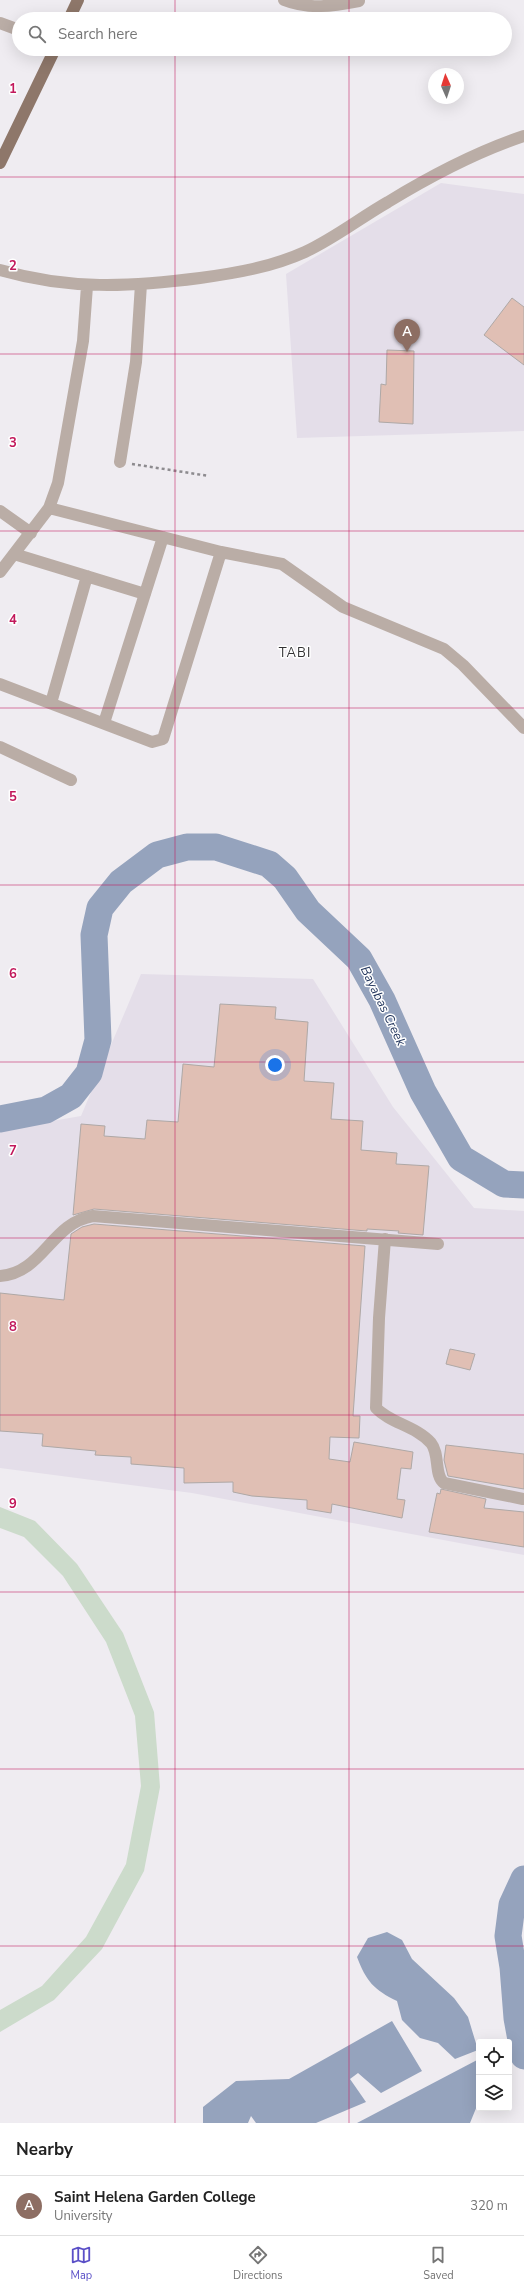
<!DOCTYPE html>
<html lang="en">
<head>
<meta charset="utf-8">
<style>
  :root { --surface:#fff; --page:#f6f6f6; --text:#222; --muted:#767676; --line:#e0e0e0; --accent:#5a4fc7 }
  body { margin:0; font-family:"Nunito Sans",sans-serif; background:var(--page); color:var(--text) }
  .controls { position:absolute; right:12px; bottom:12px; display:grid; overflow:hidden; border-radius:4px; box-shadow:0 4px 16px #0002 }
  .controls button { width:36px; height:36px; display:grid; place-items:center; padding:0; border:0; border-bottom:1px solid var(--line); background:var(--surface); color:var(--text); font:20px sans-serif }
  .compass { position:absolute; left:428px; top:68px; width:36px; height:36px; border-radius:50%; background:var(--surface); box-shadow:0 4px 16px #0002; rotate:357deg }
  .you { position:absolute; left:275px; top:1065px; width:14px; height:14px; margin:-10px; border:3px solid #fff; border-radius:50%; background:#1a73e8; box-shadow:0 0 0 6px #1a73e833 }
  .badge { display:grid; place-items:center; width:26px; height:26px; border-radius:50%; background:var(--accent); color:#fff; font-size:13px; font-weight:700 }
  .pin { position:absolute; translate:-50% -33px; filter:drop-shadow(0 1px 2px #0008) }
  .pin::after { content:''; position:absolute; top:21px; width:14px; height:12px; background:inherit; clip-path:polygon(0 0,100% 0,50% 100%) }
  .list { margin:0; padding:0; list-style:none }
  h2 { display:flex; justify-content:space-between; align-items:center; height:52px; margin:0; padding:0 16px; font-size:17px }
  h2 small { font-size:13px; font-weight:400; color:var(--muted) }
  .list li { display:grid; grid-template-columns:26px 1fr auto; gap:12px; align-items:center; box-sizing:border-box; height:60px; padding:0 16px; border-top:1px solid var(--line) }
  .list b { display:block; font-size:15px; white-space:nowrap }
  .list p { margin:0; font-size:13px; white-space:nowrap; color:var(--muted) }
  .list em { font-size:13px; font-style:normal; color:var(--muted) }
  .icon { flex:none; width:22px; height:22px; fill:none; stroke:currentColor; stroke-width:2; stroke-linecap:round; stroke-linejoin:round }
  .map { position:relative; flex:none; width:524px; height:2123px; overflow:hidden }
  .search { position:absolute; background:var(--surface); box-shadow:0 4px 16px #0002; left:12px; right:12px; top:12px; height:44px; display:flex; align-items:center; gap:10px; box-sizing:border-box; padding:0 14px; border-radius:22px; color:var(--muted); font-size:15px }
  .sheet { height:112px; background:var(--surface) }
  nav { display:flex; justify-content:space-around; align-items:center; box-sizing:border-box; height:56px; border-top:1px solid var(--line); background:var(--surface); font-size:11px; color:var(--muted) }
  nav a { display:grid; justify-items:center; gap:2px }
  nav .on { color:var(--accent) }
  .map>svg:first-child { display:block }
  .built { fill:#e4dee9 }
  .green { fill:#ccdbcb }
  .water { fill:#95a3bd }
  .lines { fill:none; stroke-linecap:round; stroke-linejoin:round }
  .river { stroke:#95a3bd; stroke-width:27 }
  .building { fill:#e0bfb4; stroke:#aea8a6 }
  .path { stroke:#8d8b8f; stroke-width:2.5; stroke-dasharray:3 3; stroke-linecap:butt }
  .minor { stroke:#baada6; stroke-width:12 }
  .major { stroke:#8e776a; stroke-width:12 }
  .grid { fill:none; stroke:#c2185b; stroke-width:1; stroke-opacity:0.55 }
  .labels { text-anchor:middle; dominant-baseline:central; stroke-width:3; stroke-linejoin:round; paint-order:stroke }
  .neighbourhood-label { font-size:13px; letter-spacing:1px; fill:#323133; stroke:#fff }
  .water-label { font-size:13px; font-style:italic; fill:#25385e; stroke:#fff }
  .grid-label { font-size:13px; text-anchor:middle; font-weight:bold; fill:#c2185b; stroke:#fff; stroke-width:3; stroke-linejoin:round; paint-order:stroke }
</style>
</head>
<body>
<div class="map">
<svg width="524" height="2123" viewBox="0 0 524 2123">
  <rect width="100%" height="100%" fill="#efecf1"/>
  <path class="built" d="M 441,183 L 524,194 L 524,431 L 297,438 L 286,274 Z
    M 141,974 L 313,979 L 393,1107 L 474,1208 L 524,1211 L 524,1555 L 192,1493 L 0,1468 L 0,1130 L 81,1116 Z"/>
  <path class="green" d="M 0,1507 L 35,1521 L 77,1564 L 123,1633 L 154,1712 L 160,1787 L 144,1871 L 102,1949 L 54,2000 L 0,2032 L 0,2010 L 42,1986 L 86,1937 L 126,1864 L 141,1786 L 135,1716 L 106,1642 L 63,1576 L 24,1537 L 0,1528 Z"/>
  <path class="water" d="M 387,1932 L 402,1940 L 412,1959 L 454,1998 L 468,2017 L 478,2050 L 455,2059 L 438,2043 L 420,2038 L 402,2020 L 397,2001 C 374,1990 366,1981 357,1957 L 368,1938 Z
    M 392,2021 L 422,2071 L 381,2093 L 358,2073 L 350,2079 L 366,2102 L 316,2123 L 256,2123 L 251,2116 L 248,2123 L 203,2123 L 203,2107 L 236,2081 L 289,2079 Z
    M 479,2059 L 479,2101 L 470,2123 L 357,2123 Z"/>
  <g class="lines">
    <path class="river" d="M 0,1119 L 46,1110 L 71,1096 L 89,1073 L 98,1040 L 94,935 L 100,908 L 121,882 L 157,855 L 187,847 L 216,847 L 269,864 L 285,878 L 308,911 L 359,959 L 382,1000 L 423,1092 L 461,1158 L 504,1184 L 524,1185
      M 524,1879 L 512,1905 L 508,1936 L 513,1967 L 517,2018 L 524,2056"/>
  </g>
  <path class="building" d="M 512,298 L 524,307 L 524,365 L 484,335 Z
    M 387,350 L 414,351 L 413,424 L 379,422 L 381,384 L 386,385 Z
    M 220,1004 L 276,1007 L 275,1019 L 308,1022 L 304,1081 L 334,1083 L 331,1119 L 363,1121 L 361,1150 L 397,1153 L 396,1164 L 429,1166 L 423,1235 L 398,1233 L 399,1231 L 367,1229 L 367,1231 L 94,1209 L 73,1215 L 81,1124 L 105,1126 L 104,1136 L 145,1139 L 147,1120 L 178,1122 L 183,1064 L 214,1067 Z
    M 94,1224 L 365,1246 L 353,1416 L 360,1416 L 359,1438 L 330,1437 L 329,1459 L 350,1462 L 354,1442 L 413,1452 L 411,1469 L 401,1468 L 397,1499 L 405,1500 L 402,1518 L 332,1504 L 331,1513 L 307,1509 L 307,1500 L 252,1496 L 233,1492 L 233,1482 L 184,1483 L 184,1468 L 131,1464 L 131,1457 L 95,1455 L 96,1451 L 42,1446 L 43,1434 L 0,1431 L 0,1293 L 64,1300 L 71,1234 L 82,1227 Z
    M 450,1349 L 475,1354 L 470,1370 L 446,1364 Z
    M 446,1445 L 524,1454 L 524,1489 L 448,1476 L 444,1460 Z
    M 441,1489 L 486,1499 L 484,1508 L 524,1512 L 524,1547 L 429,1532 L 437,1493 L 440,1494 Z"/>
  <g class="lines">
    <path class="path" d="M 132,464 L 209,476"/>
    <path class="minor" d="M 284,0 C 309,10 333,6 359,1
      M 0,23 L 19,30
      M 0,270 C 69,290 130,287 200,278 C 236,273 272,267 305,252 C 335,238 360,218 388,202 C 429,177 479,151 524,136
      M 120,462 L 136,362 L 141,284
      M 49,508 L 221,552 L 282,564 L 343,607 L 444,649 L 463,665 L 524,728
      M 0,511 L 31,533
      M 14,554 L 145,594
      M 0,572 L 49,508 L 58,483 L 83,341 L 87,286
      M 0,684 L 152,742 L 163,739 L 221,552
      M 51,703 L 87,576
      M 104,723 L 163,537
      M 0,747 L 71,780
      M 385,1239 L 379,1318 L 376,1408 C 390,1423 416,1426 431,1443 C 440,1454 434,1476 444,1483 L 523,1499
      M 0,1276 C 43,1273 51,1223 93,1216 L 438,1244"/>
    <path class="major" d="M 69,19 L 78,0
      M 0,163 L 55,49"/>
  </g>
  <path class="grid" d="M 175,0 L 175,19M 349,0 L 349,19M 175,49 L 175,2123M 349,49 L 349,2123M 0,177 L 524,177M 0,354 L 524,354M 0,531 L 524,531M 0,708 L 524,708M 0,885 L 524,885M 0,1062 L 524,1062M 0,1238 L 524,1238M 0,1415 L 524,1415M 0,1592 L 524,1592M 0,1769 L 524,1769M 0,1946 L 524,1946"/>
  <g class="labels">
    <g class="neighbourhood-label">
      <text x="295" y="653">TABI</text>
    </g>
    <g class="water-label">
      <text transform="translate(383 1006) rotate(64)">Bayabas Creek</text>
    </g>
  </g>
  <g class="grid-label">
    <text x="13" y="93">1</text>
    <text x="13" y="270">2</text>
    <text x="13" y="447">3</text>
    <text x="13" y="624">4</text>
    <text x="13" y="801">5</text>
    <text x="13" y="978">6</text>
    <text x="13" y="1155">7</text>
    <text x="13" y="1331">8</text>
    <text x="13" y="1508">9</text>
  </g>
</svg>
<div class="controls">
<button><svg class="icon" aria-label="locate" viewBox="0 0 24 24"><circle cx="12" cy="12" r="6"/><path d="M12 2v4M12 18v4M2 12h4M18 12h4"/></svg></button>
<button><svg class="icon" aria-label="layers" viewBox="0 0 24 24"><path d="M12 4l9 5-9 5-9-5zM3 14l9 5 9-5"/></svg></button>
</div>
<svg class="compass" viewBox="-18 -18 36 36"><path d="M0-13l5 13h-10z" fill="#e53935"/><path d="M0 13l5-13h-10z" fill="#767676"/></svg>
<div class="you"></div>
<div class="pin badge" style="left:407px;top:352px;background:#8d6e63">A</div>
<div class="search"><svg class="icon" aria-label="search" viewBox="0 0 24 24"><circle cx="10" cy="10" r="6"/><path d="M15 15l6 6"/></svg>Search here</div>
</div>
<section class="sheet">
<h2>Nearby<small></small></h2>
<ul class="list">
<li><span class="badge" style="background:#8d6e63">A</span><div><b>Saint Helena Garden College</b><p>University</p></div><em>320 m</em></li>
</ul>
</section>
<nav>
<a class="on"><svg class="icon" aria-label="map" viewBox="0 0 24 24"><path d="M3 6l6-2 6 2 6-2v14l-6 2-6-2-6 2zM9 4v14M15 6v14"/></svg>Map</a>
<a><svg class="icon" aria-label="directions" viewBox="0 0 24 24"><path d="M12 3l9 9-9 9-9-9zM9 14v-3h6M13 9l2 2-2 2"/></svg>Directions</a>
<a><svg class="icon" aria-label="saved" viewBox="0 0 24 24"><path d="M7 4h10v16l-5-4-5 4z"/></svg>Saved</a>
</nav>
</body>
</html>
